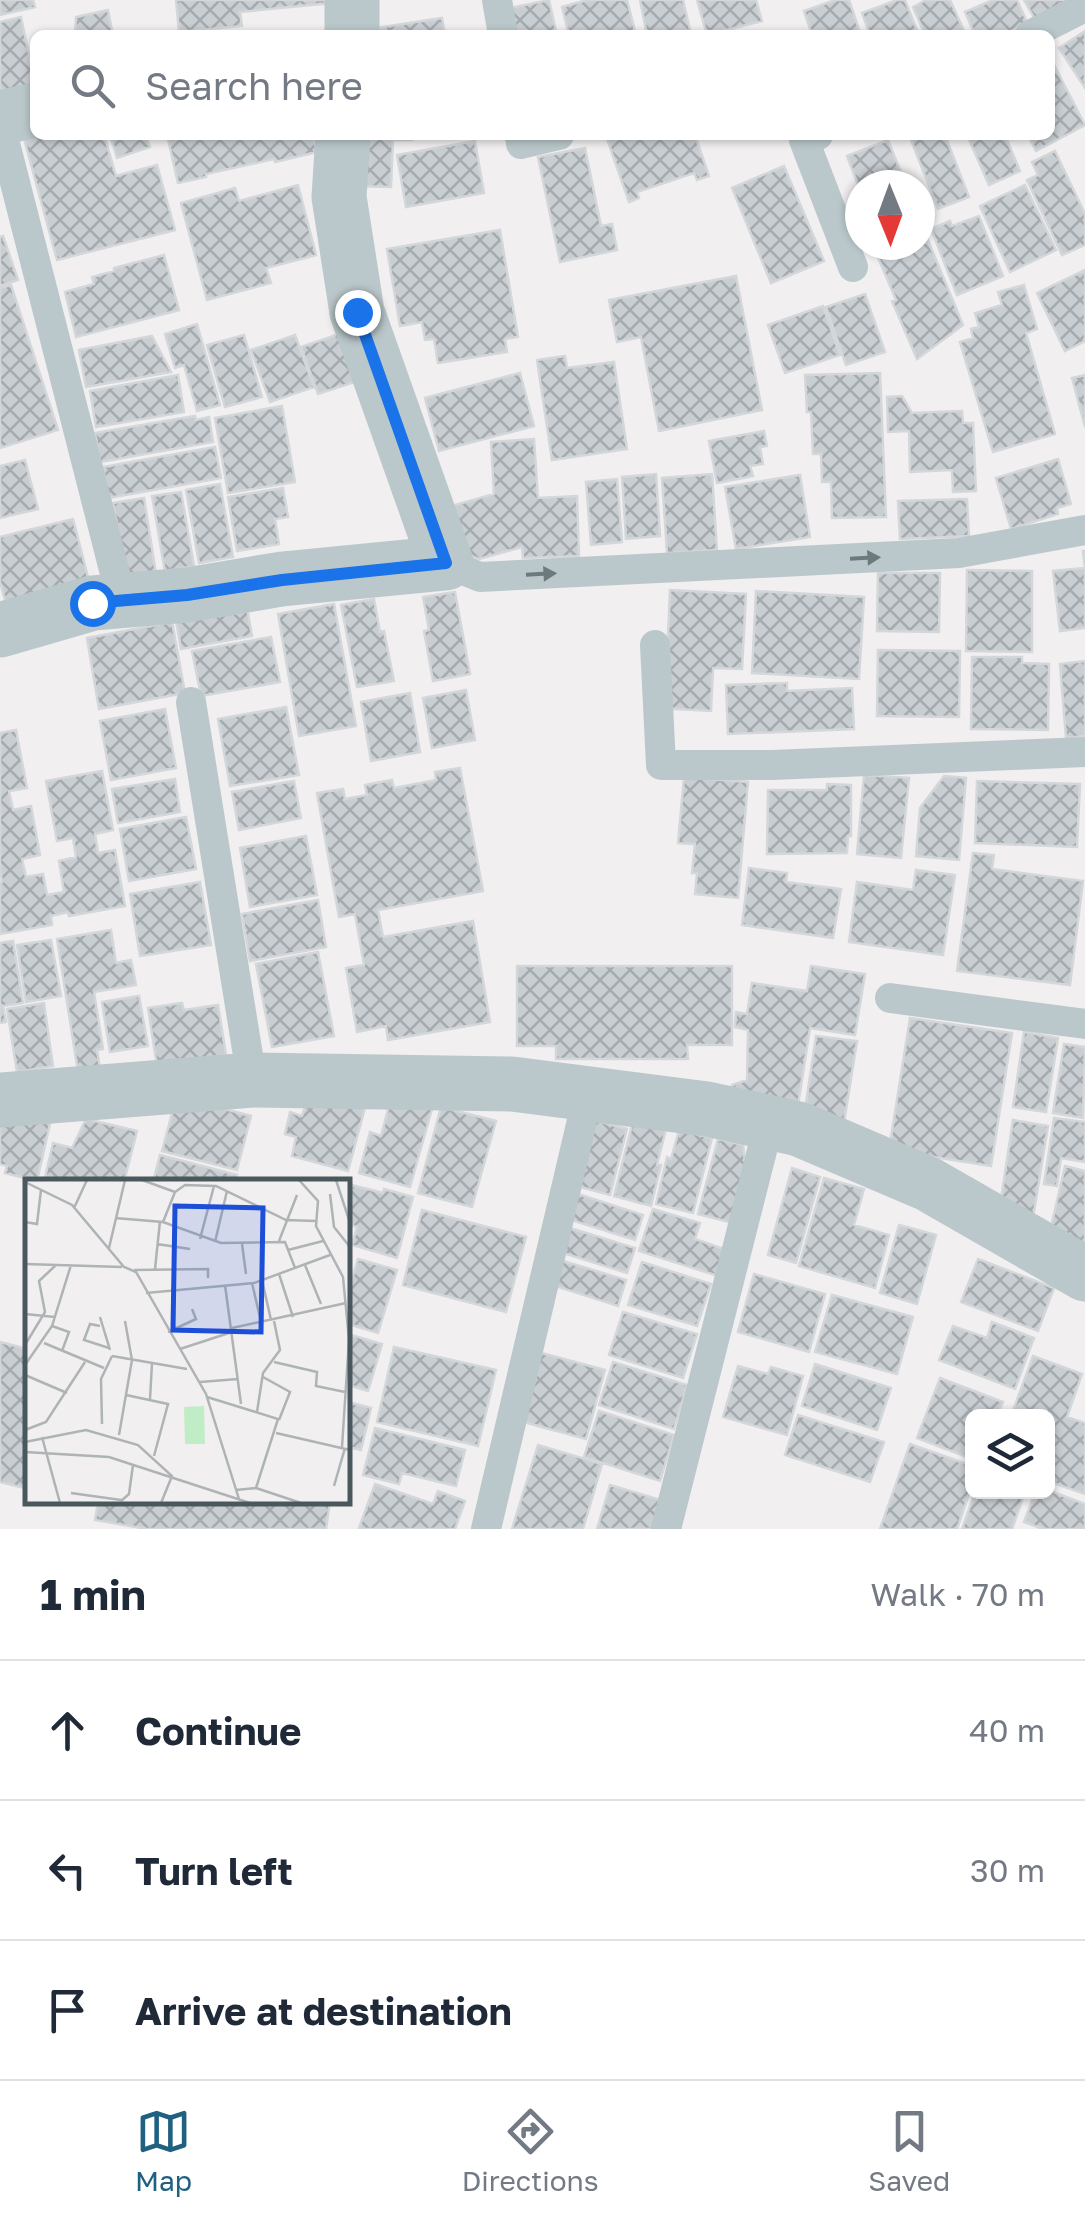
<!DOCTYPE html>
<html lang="en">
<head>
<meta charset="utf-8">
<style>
  :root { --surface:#fff; --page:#f6f6f7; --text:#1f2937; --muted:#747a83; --line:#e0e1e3; --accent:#206080 }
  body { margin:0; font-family:"Golos Text",sans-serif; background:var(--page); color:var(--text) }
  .controls { position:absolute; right:30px; bottom:30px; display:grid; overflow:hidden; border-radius:15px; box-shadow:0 2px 8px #0004 }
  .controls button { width:90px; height:90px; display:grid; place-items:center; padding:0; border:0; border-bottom:2px solid var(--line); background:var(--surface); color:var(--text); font:50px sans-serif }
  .compass { position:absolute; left:845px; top:170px; width:90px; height:90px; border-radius:50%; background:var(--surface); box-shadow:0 2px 8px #0004; rotate:179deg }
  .stop { position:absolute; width:30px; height:30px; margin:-22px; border:8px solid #1a73e8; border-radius:50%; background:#fff }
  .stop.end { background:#1a73e8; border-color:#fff; box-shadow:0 2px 10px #0008 }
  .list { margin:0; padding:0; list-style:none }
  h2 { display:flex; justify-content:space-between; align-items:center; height:130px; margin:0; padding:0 40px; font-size:42px }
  h2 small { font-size:32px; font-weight:400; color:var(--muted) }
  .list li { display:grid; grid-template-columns:65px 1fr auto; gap:30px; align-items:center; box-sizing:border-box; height:140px; padding:0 40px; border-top:2px solid var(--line) }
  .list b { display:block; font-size:38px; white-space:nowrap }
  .list em { font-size:32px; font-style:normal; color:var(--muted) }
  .icon { flex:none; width:55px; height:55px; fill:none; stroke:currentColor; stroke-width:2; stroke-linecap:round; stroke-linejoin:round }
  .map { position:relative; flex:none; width:1085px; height:1529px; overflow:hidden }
  .search { position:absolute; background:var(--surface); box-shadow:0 2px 8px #0004; left:30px; right:30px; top:30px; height:110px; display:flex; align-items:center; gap:25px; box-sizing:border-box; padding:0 35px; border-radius:15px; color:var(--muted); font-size:38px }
  .sheet { height:550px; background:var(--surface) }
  nav { display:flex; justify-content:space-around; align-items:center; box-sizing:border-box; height:140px; border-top:2px solid var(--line); background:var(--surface); font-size:28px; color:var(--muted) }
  nav a { display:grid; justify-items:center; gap:5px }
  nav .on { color:var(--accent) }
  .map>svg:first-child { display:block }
  .building { fill:url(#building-cross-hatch); stroke:#d3d7da; stroke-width:2.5 }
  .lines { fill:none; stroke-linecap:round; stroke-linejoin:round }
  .lane { stroke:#bbc8cb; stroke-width:30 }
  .street { stroke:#bbc8cb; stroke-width:55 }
  .oneway { fill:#6a7a7d }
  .route { stroke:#1a73e8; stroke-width:12 }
  .inset-road { fill:none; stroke:#aeb3b5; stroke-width:2.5 }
  .view { fill:#1d4ed8; fill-opacity:0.15; stroke:#1d4ed8; stroke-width:5 }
  .inset-edge { fill:none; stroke:#48585c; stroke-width:5 }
</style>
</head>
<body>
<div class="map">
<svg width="1085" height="1529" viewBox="0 0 1085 1529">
  <defs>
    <pattern id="building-cross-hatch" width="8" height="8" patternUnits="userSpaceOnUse" patternTransform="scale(2.5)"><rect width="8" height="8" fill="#c9ced2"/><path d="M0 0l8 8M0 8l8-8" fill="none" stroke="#a5aaae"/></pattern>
  </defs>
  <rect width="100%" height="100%" fill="#f2eff0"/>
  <path class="building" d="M 0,0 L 33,0 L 35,7 L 0,15 Z
    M 176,0 L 331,0 L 331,3 L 240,12 L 242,26 L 179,32 Z
    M 549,0 L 557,35 L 517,35 L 510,8 Z
    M 587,0 L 627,0 L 636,35 L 569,35 L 562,7 Z
    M 640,0 L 683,0 L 691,34 L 647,35 Z
    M 697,0 L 756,0 L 762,21 L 707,35 Z
    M 835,0 L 849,0 L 861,35 L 812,35 L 804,11 Z
    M 897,0 L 905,0 L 919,35 L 870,35 L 862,13 Z
    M 926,0 L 950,0 L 966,35 L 925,35 L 913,7 Z
    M 993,0 L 1017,0 L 1028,24 L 1002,35 L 975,35 L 965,12 Z
    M 1024,0 L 1073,0 L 1036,21 Z
    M 108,10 L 113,35 L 66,35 L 75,33 L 76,17 Z
    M 21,17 L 35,82 L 35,93 L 0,100 L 0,22 Z
    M 442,18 L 445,35 L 377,35 L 376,28 Z
    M 1085,31 L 1085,88 L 1059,48 Z
    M 1052,61 L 1085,125 L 1036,151 L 1028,135 L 1050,135 L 1050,62 Z
    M 23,135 L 104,135 L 116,176 L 157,165 L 175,230 L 57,260 Z
    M 110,135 L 146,135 L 150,147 L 117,158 Z
    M 167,135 L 313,135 L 317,152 L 275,162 L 274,159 L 206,174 L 206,177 L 178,183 Z
    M 358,135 L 413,135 L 412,140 L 393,140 L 391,187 L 356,186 Z
    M 695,135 L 709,176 L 697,180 L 694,173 L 637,192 L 639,198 L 629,202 L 606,136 Z
    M 909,135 L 945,135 L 969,197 L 938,209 Z
    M 967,135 L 1005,135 L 1020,171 L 989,185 Z
    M 888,140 L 906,185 L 860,185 L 860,190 L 847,156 Z
    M 475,141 L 484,193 L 406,207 L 397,155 Z
    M 585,148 L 601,226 L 612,224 L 617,250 L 560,262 L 538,157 Z
    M 1055,151 L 1085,214 L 1085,245 L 1062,255 L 1027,180 L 1038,175 L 1032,162 Z
    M 784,166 L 824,261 L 771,283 L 732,188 Z
    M 298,185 L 316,255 L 266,268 L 271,283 L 207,300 L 181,203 L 235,188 L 239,201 Z
    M 1025,185 L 1056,250 L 1010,272 L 980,206 Z
    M 979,216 L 1003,276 L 957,295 L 931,229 L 950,221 L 952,226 Z
    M 923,228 L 963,325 L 917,359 L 892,301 L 896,300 L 874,248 L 881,245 L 920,245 L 920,229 Z
    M 500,230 L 518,337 L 505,339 L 507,352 L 438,363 L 434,339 L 425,340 L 422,322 L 400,326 L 387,249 Z
    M 3,236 L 18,280 L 0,286 L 0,237 Z
    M 164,255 L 179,310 L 76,337 L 65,292 L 94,284 L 92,277 L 114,271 L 114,268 Z
    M 1085,270 L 1085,341 L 1065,351 L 1037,293 Z
    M 736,276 L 762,410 L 659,431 L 641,337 L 617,342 L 609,300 Z
    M 11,285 L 58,430 L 0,448 L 0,288 Z
    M 1024,285 L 1037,329 L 1026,333 L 1055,434 L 993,452 L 960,342 L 973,338 L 971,329 L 979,327 L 975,313 L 1002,305 L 998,292 Z
    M 865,294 L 885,352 L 846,365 L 826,307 Z
    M 823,306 L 840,355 L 785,373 L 768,325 Z
    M 197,324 L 220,405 L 197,411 L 184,365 L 175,368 L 165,334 Z
    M 348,331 L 355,382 L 318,394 L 301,347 Z
    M 244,335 L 262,397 L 225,407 L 207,345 Z
    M 295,335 L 314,387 L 270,402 L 251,350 Z
    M 152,336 L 171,372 L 86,387 L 79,350 Z
    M 565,356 L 567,368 L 614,362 L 627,449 L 552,460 L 537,360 Z
    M 520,373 L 534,426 L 439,451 L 425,398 Z
    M 880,373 L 886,517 L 832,518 L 831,482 L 822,482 L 821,454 L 813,454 L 811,412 L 807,412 L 805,375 Z
    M 178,375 L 184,412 L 96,427 L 90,391 Z
    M 1085,375 L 1085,427 L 1072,378 Z
    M 902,396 L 912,413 L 962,411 L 963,423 L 973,423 L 976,491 L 953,492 L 952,470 L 910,472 L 909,431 L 888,432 L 887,397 Z
    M 282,406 L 295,482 L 228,493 L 215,418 Z
    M 195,416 L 196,420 L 209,417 L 213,442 L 100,462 L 95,433 Z
    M 764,431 L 767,446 L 760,447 L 763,464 L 750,466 L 753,476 L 717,483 L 709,441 Z
    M 534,439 L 538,498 L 577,496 L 579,556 L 523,558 L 522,547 L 479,559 L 456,551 L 444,508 L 494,494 L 491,442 Z
    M 215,447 L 221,478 L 108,498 L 103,467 Z
    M 1058,459 L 1071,504 L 1057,508 L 1058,514 L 1011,529 L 996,478 Z
    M 25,460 L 38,509 L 0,518 L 0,466 Z
    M 656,474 L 660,536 L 626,539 L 622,477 Z
    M 712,474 L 717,550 L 667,553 L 662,478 Z
    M 800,475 L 810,537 L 736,549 L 725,487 Z
    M 617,479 L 622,542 L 591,545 L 586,482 Z
    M 220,484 L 233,557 L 199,563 L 186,490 Z
    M 283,488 L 288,517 L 275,519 L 279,544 L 237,551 L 228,497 Z
    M 181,492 L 194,566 L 165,572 L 152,496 Z
    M 144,498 L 157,580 L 128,585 L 113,503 Z
    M 967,499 L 969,536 L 900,539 L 898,501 Z
    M 73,519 L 89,581 L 9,615 L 0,582 L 0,537 Z
    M 1083,551 L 1085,551 L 1085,628 L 1060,631 L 1053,571 L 1085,568 Z
    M 967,570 L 1032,571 L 1032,652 L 966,651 Z
    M 878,573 L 940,573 L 939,632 L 877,631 Z
    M 670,590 L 746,594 L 742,669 L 713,668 L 711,711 L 659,708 L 667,660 Z
    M 756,591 L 864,597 L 859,679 L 752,673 Z
    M 455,592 L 470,674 L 433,681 L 424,631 L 429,630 L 423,597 Z
    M 374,599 L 380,632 L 384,631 L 394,681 L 357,687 L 341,605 Z
    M 246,602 L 252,636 L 181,649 L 175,615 Z
    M 334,604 L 356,726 L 299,736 L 278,614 Z
    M 172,622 L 185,693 L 99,709 L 87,638 Z
    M 271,637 L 280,682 L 201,696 L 192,651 Z
    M 878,650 L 960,651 L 959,717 L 877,716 Z
    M 972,657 L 1022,657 L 1022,663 L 1049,664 L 1048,730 L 971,729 Z
    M 1085,661 L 1085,736 L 1066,738 L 1060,664 Z
    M 787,683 L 787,691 L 852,688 L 854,729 L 728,734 L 726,685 Z
    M 466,690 L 475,740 L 432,748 L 423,698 Z
    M 410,693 L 420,752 L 371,761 L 361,702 Z
    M 286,707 L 299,775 L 230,786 L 218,719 Z
    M 165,709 L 176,768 L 111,780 L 100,721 Z
    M 16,730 L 27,788 L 9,791 L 13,810 L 31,806 L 40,855 L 22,859 L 26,877 L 43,874 L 47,895 L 64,892 L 59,861 L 76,857 L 73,838 L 57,841 L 46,781 L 102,771 L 113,830 L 95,834 L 98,853 L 115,850 L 125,906 L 69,916 L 68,912 L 51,916 L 52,925 L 0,934 L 0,882 L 2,882 L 0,870 L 0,733 Z
    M 460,768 L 483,891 L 378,910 L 383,937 L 473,921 L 490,1022 L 388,1040 L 386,1026 L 357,1032 L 346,968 L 364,965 L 355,914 L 339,917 L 317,793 L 343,789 L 345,799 L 367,795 L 365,785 L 392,780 L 394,788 L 436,780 L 435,772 Z
    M 864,775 L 909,778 L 901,858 L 857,854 Z
    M 944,776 L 966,778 L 959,860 L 916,856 L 920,808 Z
    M 684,777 L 748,782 L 738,898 L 695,894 L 697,873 L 692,873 L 695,844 L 678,843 Z
    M 175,779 L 180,812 L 118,823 L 112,789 Z
    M 294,781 L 301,818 L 239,830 L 232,792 Z
    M 977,781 L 1080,784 L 1077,847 L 975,843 Z
    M 827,784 L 851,785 L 851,836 L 848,836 L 847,853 L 767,854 L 768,790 L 827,790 Z
    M 186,817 L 196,869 L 129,881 L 120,829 Z
    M 306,836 L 317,895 L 250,907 L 240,848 Z
    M 973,853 L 994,855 L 992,869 L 1083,881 L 1070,985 L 957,971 Z
    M 749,868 L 787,873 L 786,882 L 841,889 L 833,938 L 742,925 Z
    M 916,870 L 955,875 L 943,955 L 849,942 L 857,882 L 913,890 Z
    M 200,882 L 211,945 L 140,956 L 130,894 Z
    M 318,900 L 326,947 L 250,961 L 242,914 Z
    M 111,930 L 116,963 L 131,960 L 136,985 L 94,992 L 103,1049 L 97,1050 L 100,1068 L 78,1072 L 57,939 Z
    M 51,940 L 61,996 L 26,1002 L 17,945 Z
    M 13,941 L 23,1003 L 3,1006 L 6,1022 L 0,1023 L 0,943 Z
    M 318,952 L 334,1036 L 272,1047 L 256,964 Z
    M 517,966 L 732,966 L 732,1045 L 687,1045 L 688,1059 L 556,1059 L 556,1046 L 517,1046 Z
    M 811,966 L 865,974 L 855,1035 L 810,1028 L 796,1118 L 733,1108 L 732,1085 L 747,1080 L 748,1030 L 735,1027 L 736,1012 L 747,1014 L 752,983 L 807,991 Z
    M 139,996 L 148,1046 L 110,1052 L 102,1002 Z
    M 44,1003 L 53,1066 L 17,1072 L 7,1009 Z
    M 182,1003 L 184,1010 L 218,1005 L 226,1055 L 157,1066 L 148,1008 Z
    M 910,1018 L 1012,1033 L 991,1166 L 889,1150 Z
    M 1024,1032 L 1058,1038 L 1046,1112 L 1013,1107 Z
    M 816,1036 L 857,1041 L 843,1129 L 803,1123 Z
    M 1064,1044 L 1085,1047 L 1083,1118 L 1053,1113 Z
    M 391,1098 L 432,1109 L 410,1187 L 359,1173 L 370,1132 L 381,1136 Z
    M 307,1100 L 366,1104 L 348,1171 L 292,1156 L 296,1137 L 285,1134 L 290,1112 L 302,1116 Z
    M 195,1101 L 251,1116 L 237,1170 L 162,1151 L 175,1102 Z
    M 441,1107 L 496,1121 L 472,1207 L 418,1193 Z
    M 0,1113 L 51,1119 L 37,1181 L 5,1173 L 7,1166 L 0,1164 Z
    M 1054,1118 L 1085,1122 L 1085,1162 L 1061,1158 L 1057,1186 L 1044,1184 Z
    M 86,1119 L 137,1131 L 124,1182 L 44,1182 L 53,1143 L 72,1148 Z
    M 594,1120 L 627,1129 L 610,1195 L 577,1186 Z
    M 1013,1120 L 1048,1126 L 1033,1218 L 999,1212 Z
    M 633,1121 L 666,1129 L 657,1165 L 661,1165 L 651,1206 L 614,1196 Z
    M 679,1130 L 712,1138 L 693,1213 L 656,1204 L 667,1157 L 671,1159 Z
    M 718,1139 L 743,1145 L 746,1170 L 733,1223 L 698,1214 Z
    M 160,1155 L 237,1175 L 235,1182 L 153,1182 Z
    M 1065,1166 L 1085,1171 L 1085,1249 L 1048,1240 Z
    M 792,1168 L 820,1177 L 796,1263 L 768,1255 Z
    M 824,1178 L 864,1189 L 854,1225 L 889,1235 L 875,1288 L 799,1266 Z
    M 352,1185 L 383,1193 L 384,1189 L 413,1197 L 397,1258 L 352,1245 L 357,1227 L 348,1224 L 348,1200 Z
    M 578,1194 L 643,1215 L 635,1240 L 571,1220 Z
    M 653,1209 L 700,1223 L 695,1239 L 727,1250 L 718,1276 L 639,1251 Z
    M 422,1210 L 526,1237 L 506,1312 L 403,1285 Z
    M 899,1225 L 936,1235 L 917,1304 L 880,1293 Z
    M 567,1227 L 635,1248 L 627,1273 L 560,1252 Z
    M 358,1259 L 397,1270 L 378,1333 L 348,1324 L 348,1281 L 351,1282 Z
    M 978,1259 L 1054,1288 L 1038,1331 L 961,1302 Z
    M 560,1260 L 626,1280 L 618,1306 L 552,1285 Z
    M 642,1262 L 711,1284 L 697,1326 L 628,1305 Z
    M 754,1274 L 825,1294 L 809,1352 L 738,1332 Z
    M 832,1295 L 913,1317 L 897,1374 L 815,1352 Z
    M 623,1312 L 697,1334 L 683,1378 L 609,1355 Z
    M 992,1322 L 1034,1338 L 1015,1389 L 939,1360 L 953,1326 L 987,1338 Z
    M 348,1334 L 382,1344 L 368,1391 L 348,1385 Z
    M 0,1342 L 28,1349 L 28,1489 L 0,1482 Z
    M 394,1347 L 496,1370 L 478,1446 L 377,1422 Z
    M 538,1352 L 605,1370 L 586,1439 L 520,1421 Z
    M 1033,1356 L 1082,1374 L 1067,1417 L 1085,1423 L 1085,1494 L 1048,1481 L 1048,1416 L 1011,1416 Z
    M 613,1362 L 687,1385 L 674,1429 L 599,1405 Z
    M 815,1364 L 891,1388 L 877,1430 L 802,1406 Z
    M 738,1366 L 768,1374 L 771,1367 L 803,1376 L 787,1435 L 723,1417 Z
    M 940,1378 L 1003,1402 L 997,1416 L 972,1416 L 972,1459 L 917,1438 Z
    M 348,1402 L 371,1408 L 361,1450 L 348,1447 Z
    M 599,1411 L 674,1435 L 660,1481 L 584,1457 Z
    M 798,1415 L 884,1442 L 870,1482 L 785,1455 Z
    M 375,1428 L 465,1450 L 456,1486 L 402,1473 L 399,1484 L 363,1475 Z
    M 910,1444 L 972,1466 L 972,1485 L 957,1529 L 880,1529 Z
    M 538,1445 L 602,1464 L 583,1529 L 512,1529 Z
    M 375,1484 L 433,1504 L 438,1491 L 465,1501 L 455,1529 L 362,1529 L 359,1528 Z
    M 610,1485 L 668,1502 L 660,1529 L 597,1529 Z
    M 1048,1490 L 1085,1504 L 1085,1529 L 1043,1529 L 1024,1522 L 1035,1492 Z
    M 975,1492 L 1025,1492 L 1012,1529 L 962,1529 Z
    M 98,1502 L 330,1502 L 326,1529 L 147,1529 L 95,1520 Z"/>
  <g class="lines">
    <path class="lane" d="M 497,0 L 503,35
      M 1030,35 L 1085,7
      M 0,124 L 122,601
      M 520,135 L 521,144 L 559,135
      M 818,135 L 804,140 L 853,267
      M 446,563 L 480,577 L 959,553 L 1085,530
      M 655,645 L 661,765 L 772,765 L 1085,752
      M 191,702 L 252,1080
      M 890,998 L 1085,1024
      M 486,1529 L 588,1095
      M 666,1529 L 769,1123"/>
    <path class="street" d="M 352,35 L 352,0
      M 0,118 L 35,110
      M 0,630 L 93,603 L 187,595 L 282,579 L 446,563 L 357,312 L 339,197 L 343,135
      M 0,1100 L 252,1080 L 512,1084 L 707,1109 L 799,1129 L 928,1184 L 1085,1274"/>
  </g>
  <defs><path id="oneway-solid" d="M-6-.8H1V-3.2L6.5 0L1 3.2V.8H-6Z" transform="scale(2.5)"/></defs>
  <g class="oneway">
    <use href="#oneway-solid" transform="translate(865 558) rotate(-3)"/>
    <use href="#oneway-solid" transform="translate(541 574) rotate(-3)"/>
  </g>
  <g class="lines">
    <path class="route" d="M 92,603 L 187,595 L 282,580 L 446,563 L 357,312"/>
  </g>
  <g transform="translate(25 1179)">
    <rect width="325" height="325" fill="#f2eff0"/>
    <path d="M 179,227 L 180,265 L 160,265 L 159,228 Z" fill="#c0edc5"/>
    <path class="inset-road" d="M 117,1 L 150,13M 274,1 L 293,22 L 291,47 L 318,98 L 324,161 L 317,268M 311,1 L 325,44M 0,3 L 47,26 L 99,88 L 111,93 L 181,215 L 214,320M 305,15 L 309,48 L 325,68M 49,29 L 62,1M 90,39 L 138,43 L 196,64 L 260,63 L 270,89M 0,43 L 12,45 L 16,11M 138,43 L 150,13 L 160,6 L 191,7 L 261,41 L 291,42M 175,60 L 189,7M 254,62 L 272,16M 190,63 L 202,12M 132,65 L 165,70M 217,65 L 221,95M 84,69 L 100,1M 263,71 L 298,62M 0,85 L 97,88M 280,86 L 296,125M 130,90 L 135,42M 109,91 L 183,90 L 183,99M 254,95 L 268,138M 237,101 L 246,141M 227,104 L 236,143M 200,106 L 216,225M 121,114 L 229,104 L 305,76M 0,135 L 30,138M 75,138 L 85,171M 27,147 L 44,153 L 37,172M 75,147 L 65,145 L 59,161 L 84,169M 207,149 L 321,124M 143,153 L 171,140 L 167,130M 19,164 L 79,189M 0,166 L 20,133 L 14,102 L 31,86M 155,170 L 207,153M 87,177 L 162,190M 249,183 L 292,193 L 291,207 L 320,213M 0,186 L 27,147 L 46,86M 0,196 L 42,214M 238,198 L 265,213 L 254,241M 175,203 L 213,200M 101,216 L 143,225 L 129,277M 182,218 L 253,240 L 231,309 L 211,311M 125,220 L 127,184M 232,233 L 238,194 L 255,171 L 249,142M 77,245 L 76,200 L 87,177M 0,251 L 21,243 L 60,183M 251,254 L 325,271M 94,256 L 107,181 L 100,142M 17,258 L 35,324M 0,263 L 61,251 L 113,266 L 147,297 L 136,324M 0,273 L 84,278 L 225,324M 309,307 L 320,269M 231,309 L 276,324M 46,314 L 96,321M 96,322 L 104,315 L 108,286"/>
    <path class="view" d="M 150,27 L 238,29 L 236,153 L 148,151 Z"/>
    <rect width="325" height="325" class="inset-edge"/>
  </g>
</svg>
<div class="controls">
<button><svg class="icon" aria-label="layers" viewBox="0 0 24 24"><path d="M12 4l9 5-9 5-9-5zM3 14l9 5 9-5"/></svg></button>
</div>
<svg class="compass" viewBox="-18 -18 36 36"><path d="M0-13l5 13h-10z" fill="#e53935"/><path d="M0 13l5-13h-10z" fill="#747a83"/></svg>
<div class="stop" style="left:92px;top:603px"></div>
<div class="stop end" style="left:357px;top:312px"></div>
<div class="search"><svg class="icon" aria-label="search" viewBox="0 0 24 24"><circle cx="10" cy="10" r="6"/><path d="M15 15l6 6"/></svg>Search here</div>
</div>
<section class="sheet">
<h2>1 min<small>Walk · 70 m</small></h2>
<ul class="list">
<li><svg class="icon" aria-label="ahead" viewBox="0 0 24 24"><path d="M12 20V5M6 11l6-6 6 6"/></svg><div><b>Continue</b></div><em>40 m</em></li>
<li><svg class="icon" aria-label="left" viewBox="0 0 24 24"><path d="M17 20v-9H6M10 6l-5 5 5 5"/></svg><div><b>Turn left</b></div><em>30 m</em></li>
<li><svg class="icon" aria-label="arrive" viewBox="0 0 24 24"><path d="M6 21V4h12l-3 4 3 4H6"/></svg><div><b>Arrive at destination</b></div></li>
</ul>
</section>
<nav>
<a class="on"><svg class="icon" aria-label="map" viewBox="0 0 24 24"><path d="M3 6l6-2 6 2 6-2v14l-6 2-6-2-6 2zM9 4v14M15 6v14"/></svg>Map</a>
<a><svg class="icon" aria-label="directions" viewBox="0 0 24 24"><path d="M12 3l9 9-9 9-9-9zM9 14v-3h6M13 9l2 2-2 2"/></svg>Directions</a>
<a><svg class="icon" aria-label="saved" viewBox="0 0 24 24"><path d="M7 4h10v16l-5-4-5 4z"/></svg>Saved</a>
</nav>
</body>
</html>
